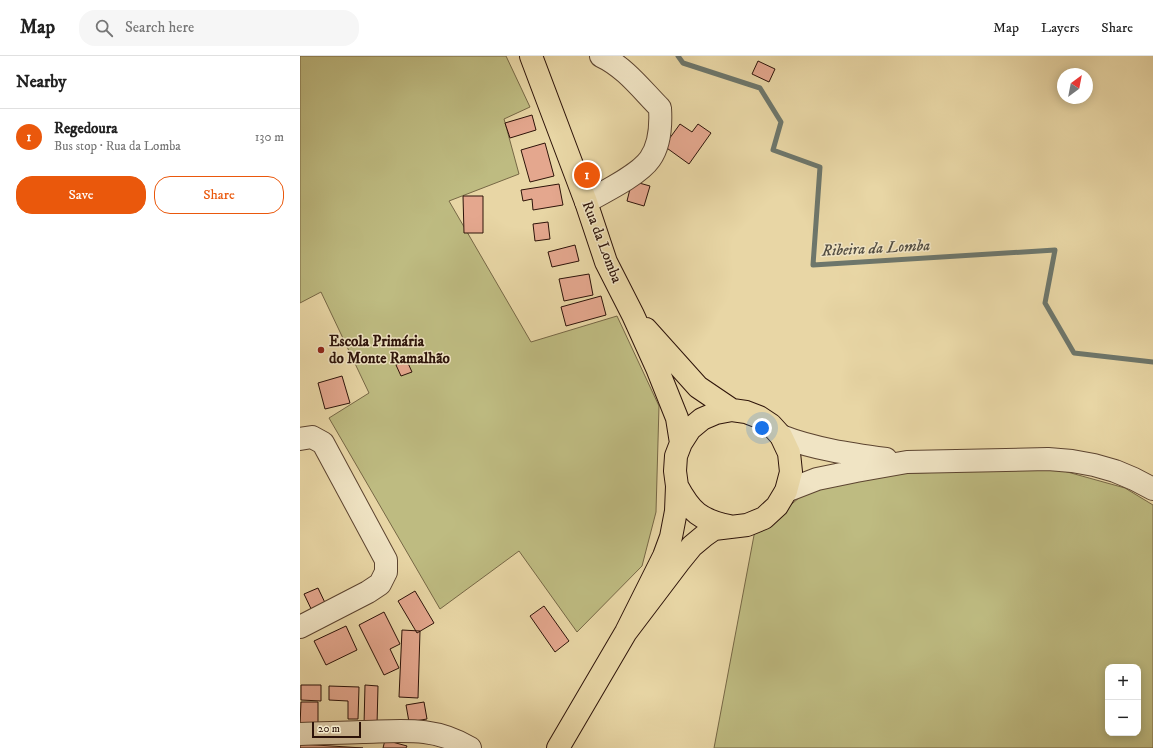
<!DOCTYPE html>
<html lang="en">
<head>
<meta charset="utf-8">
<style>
  :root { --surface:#fff; --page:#f6f6f6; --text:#222; --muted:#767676; --line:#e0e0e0; --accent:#ea580c }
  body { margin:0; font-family:"IM FELL DW Pica",serif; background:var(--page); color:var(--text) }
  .controls { position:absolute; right:12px; bottom:12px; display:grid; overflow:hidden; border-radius:8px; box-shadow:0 2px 10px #0003 }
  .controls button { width:36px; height:36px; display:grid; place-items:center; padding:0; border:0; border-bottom:1px solid var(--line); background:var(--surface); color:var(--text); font:20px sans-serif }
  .compass { position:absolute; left:757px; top:12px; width:36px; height:36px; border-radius:50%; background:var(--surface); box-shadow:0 2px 10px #0003; rotate:32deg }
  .scale { position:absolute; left:12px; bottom:10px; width:49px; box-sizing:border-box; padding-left:4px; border:2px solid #2d1309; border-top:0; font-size:11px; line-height:14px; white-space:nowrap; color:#2d1309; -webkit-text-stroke:3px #f0e4c4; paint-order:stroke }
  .you { position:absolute; left:462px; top:372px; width:14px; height:14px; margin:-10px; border:3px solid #fff; border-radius:50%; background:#1a73e8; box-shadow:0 0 0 6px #1a73e833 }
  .badge { display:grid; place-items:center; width:26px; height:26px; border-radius:50%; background:var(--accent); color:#fff; font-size:13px; font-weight:700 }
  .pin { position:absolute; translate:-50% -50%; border:2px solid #fff; box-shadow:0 1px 4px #0006 }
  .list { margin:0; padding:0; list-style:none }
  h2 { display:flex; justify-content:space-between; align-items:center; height:52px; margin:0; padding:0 16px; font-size:17px }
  h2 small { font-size:13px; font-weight:400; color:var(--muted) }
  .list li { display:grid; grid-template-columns:26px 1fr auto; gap:12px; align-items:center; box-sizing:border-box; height:56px; padding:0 16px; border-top:1px solid var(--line) }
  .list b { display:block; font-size:15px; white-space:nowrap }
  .list p { margin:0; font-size:13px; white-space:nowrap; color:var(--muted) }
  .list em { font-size:13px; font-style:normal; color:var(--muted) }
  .actions { display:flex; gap:8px; padding:12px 16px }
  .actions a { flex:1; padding:9px 0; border:1px solid var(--accent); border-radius:16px; text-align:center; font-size:14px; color:var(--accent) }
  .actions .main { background:var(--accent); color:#fff }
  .icon { flex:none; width:22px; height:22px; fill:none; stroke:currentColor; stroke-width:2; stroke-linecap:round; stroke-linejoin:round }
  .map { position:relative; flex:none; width:853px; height:692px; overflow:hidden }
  header { display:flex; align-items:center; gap:24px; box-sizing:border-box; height:56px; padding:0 20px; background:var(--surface); border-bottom:1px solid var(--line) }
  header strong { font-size:19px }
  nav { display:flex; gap:22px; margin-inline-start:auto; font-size:14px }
  .search { width:280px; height:36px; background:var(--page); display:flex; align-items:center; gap:10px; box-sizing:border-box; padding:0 14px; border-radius:16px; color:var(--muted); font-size:15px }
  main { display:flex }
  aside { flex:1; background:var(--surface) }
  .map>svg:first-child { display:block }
  .green { fill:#bebb81; stroke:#766745; fill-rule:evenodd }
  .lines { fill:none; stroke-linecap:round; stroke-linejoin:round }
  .stream { stroke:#6d766b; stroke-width:5 }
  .building { fill:#e4a78e; stroke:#2d1309 }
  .minor-casing { stroke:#5c4430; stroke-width:24 }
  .major-casing { stroke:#2d1309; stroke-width:24 }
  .minor { stroke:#f0e4c4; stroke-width:22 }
  .major { stroke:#e8d6a5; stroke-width:22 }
  .poi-dot { fill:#8f2418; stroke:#f0e4c4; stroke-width:1.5 }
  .labels { text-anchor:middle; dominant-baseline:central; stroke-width:3; stroke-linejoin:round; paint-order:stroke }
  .street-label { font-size:15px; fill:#2d1309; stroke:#f0e4c4 }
  .poi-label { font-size:15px; font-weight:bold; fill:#2d1309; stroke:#f0e4c4; text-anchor:start }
  .water-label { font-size:16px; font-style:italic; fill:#524d42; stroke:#f0e4c4 }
</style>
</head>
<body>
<header>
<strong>Map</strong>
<div class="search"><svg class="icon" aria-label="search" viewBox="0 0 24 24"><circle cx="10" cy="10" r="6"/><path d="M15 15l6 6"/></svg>Search here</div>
<nav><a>Map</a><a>Layers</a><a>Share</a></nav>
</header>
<main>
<aside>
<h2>Nearby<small></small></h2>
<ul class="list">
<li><span class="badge">1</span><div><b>Regedoura</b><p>Bus stop · Rua da Lomba</p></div><em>130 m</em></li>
</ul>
<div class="actions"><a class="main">Save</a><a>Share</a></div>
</aside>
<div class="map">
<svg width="853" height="692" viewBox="0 0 853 692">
  <rect width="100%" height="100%" fill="#e8d6a5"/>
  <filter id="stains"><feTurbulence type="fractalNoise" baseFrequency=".005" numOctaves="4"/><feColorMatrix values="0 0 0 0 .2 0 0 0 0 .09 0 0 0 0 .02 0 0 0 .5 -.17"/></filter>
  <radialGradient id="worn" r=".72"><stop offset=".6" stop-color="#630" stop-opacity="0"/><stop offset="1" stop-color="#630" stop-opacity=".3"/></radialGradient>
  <path class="green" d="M 0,0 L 206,0 L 230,51 L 204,63 L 219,118 L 149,145 L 231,286 L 317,260 L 359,350 L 356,456 L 342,510 L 277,576 L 219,495 L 140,553 L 29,362 L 69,337 L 21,236 L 0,247 Z
    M 753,412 L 825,432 L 853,449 L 853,692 L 414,692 L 455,474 L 467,469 L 513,430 L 563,419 ZM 808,611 L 838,611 L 838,677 L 808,677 Z"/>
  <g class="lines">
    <path class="stream" d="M 378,0 L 383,7 L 460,32 L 481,66 L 473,94 L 520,111 L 513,209 L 755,194 L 745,247 L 774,297 L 853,306"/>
  </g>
  <path class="building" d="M 458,5 L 475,13 L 469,26 L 452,18 Z
    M 232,59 L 236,74 L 210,82 L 205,67 Z
    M 380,68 L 392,76 L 398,68 L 411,77 L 389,108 L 364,90 Z
    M 245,87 L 254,120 L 230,126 L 221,94 Z
    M 332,125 L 350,130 L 344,150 L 327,145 Z
    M 259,128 L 263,149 L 233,154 L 232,143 L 223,145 L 221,134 Z
    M 163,140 L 183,140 L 183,177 L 164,177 Z
    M 248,166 L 250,183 L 235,185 L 233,168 Z
    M 275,189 L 279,205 L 252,211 L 248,196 Z
    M 289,218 L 293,239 L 264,245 L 259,223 Z
    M 301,240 L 306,259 L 266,270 L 261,251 Z
    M 107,305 L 112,316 L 101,320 L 96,309 Z
    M 42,320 L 50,347 L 25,353 L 18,327 Z
    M 18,532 L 28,553 L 14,559 L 4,538 Z
    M 115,535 L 134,567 L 117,577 L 98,545 Z
    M 244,550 L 269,585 L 255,596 L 230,560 Z
    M 84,556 L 100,588 L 90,593 L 99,612 L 84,619 L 59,569 Z
    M 46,570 L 57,594 L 26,609 L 14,585 Z
    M 102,574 L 120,575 L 118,642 L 99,641 Z
    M 1,629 L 21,629 L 21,645 L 1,644 Z
    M 65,629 L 78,630 L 77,669 L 64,669 Z
    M 29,630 L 59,631 L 58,663 L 48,663 L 48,645 L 29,644 Z
    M 1,646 L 18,646 L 18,670 L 0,670 Z
    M 124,646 L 127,663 L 109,666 L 106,649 Z
    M 85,684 L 107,690 L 106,692 L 83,692 Z
    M 0,688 L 63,692 L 0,692 Z"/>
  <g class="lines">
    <defs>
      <path id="minor" d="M 286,146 C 304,136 339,119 350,103 C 360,89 361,68 360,52 C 342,34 325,11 301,0
        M 481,380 C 514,393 550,398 586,403
        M 0,383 L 12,381 L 23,387 L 86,504 L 86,516 L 80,528 L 68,536 L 0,571
        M 486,435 L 517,423 L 556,415 L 607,406 L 748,403 L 772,405 L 794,409 L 815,415 L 834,423 L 853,433
        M 0,678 C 21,677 41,677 62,676 C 102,675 134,670 170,692"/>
      <path id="major" d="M 231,0 L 286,146 L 306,206 L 333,259 L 357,312 L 377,362 L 381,387
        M 346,273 L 398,331 L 432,354
        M 377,430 C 391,456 400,464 429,470
        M 258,692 L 326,576 L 364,500 L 371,481 L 376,455 L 377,430 L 375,415 L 376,400 L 381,387 L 390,373 L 402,363 L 416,357 L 432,354 L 446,356 L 459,361 L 471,369 L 481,380 L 489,397 L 491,416 L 486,435 L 477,450 L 464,462 L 447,469 L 414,473 L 404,480 L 392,490 L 379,506 L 326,576"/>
    </defs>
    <use href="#minor" class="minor-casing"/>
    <use href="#major" class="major-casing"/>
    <use href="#minor" class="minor"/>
    <use href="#major" class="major"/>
  </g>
  <circle class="poi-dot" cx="21" cy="294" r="4"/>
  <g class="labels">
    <g class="street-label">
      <text transform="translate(302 186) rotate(69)">Rua da Lomba</text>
    </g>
    <g class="poi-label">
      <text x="29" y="285">Escola Primária<tspan x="29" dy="17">do Monte Ramalhão</tspan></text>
    </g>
    <g class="water-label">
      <text transform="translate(576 192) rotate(-3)">Ribeira da Lomba</text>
    </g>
  </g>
  <rect width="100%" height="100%" filter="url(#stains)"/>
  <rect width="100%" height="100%" fill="url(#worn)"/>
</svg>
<div class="controls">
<button>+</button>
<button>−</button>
</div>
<svg class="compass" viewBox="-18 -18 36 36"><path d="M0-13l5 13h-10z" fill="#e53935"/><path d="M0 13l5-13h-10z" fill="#767676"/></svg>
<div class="scale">20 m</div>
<div class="you"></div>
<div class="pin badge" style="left:287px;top:119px">1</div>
</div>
</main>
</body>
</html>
